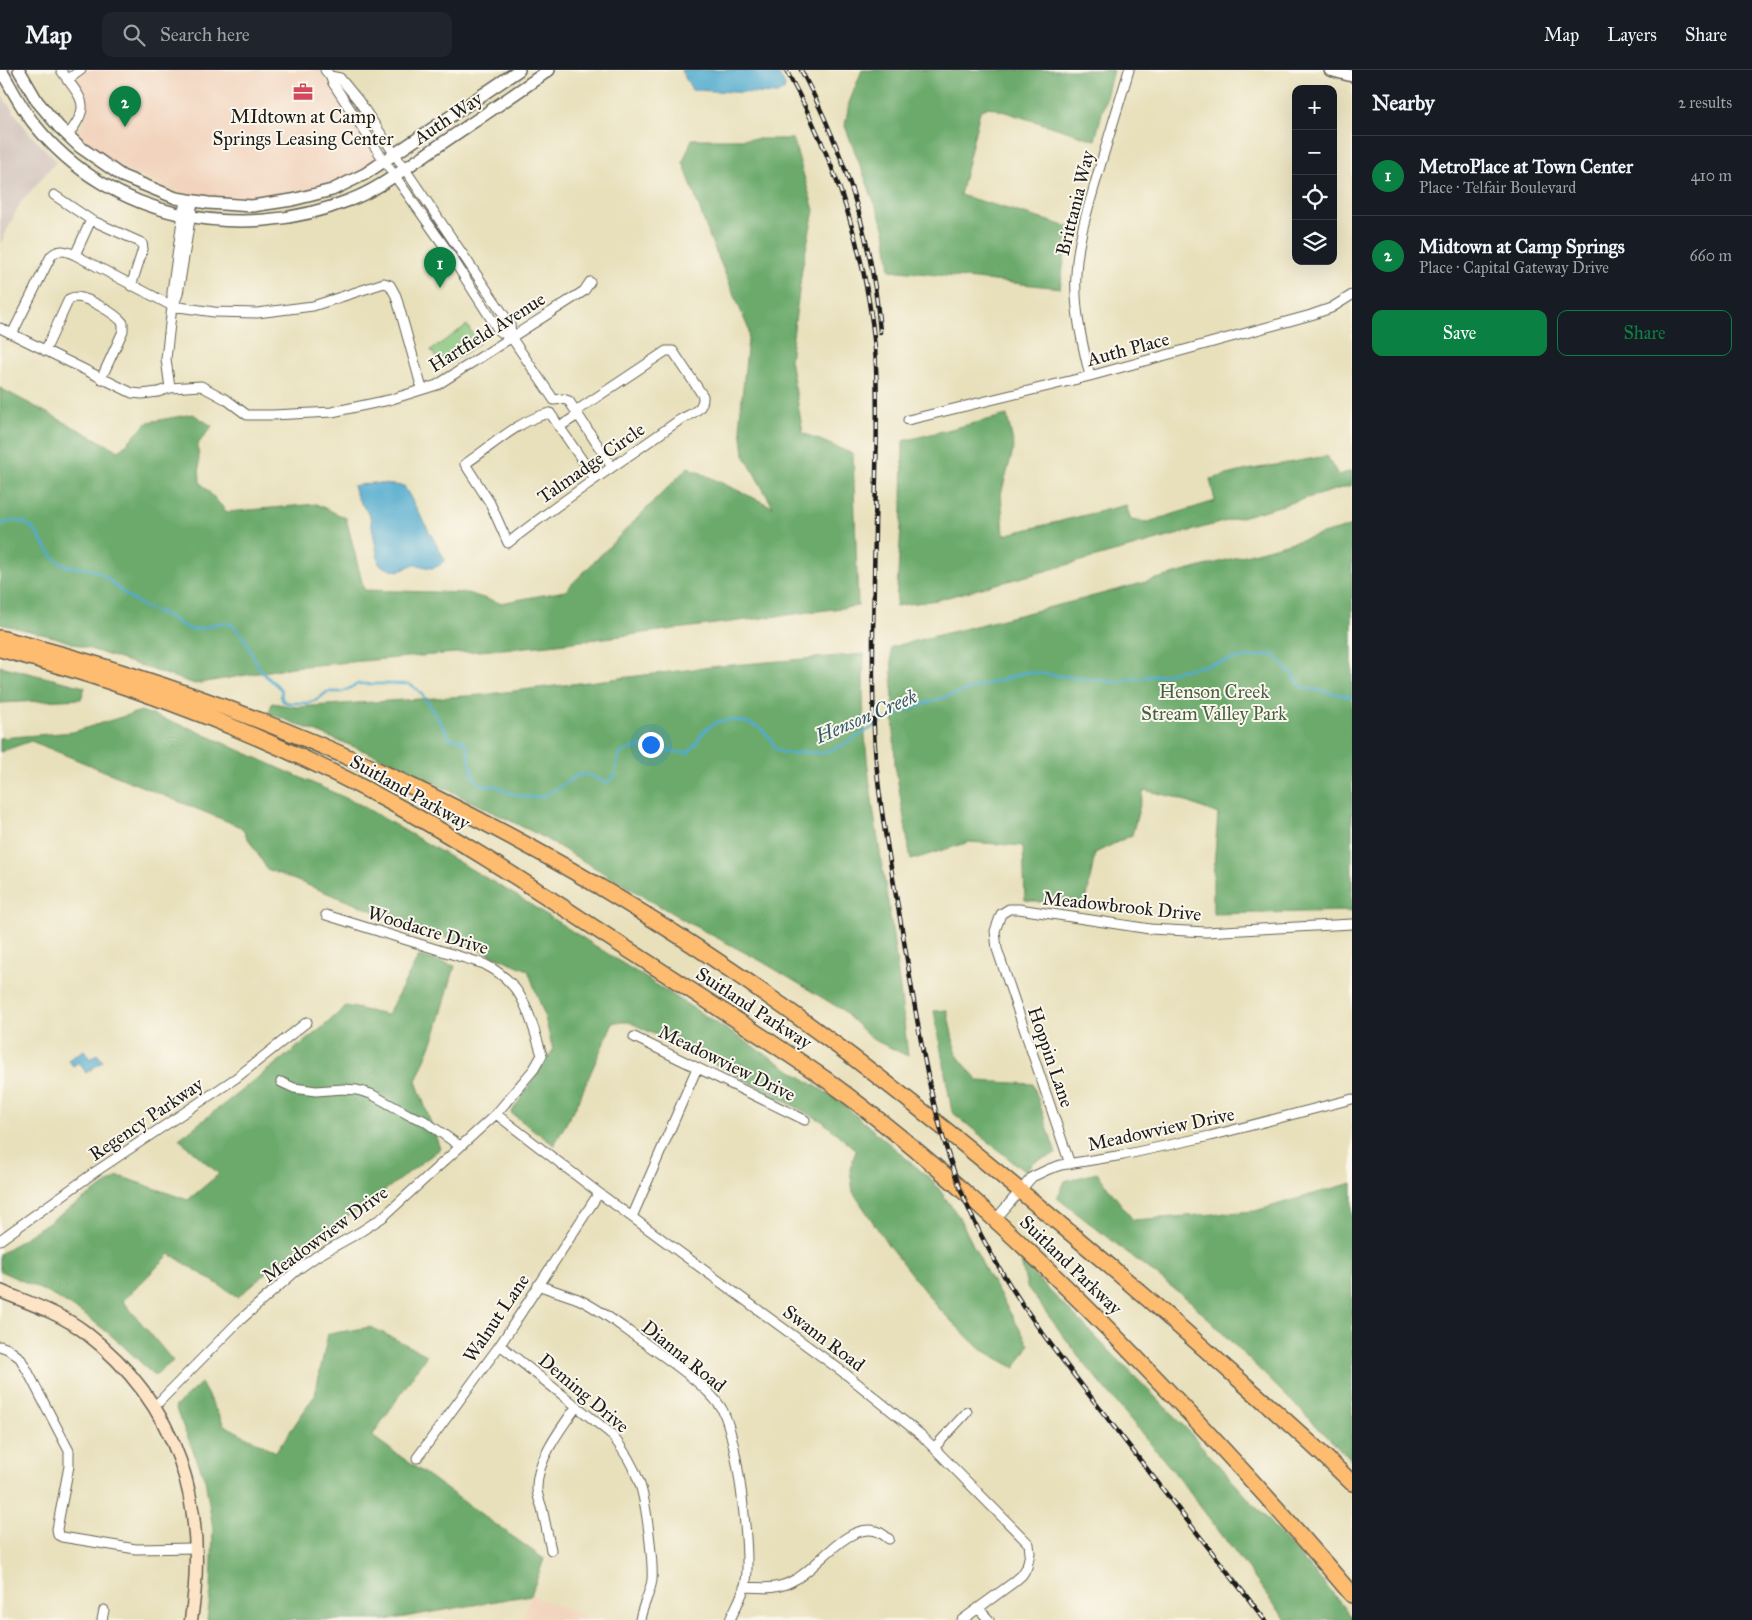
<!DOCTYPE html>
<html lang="en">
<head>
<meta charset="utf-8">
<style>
  :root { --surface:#171b24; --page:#20242c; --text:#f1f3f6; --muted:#9ea1a6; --line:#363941; --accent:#0b8043 }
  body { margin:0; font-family:"IM FELL Great Primer",serif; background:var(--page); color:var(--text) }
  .controls { position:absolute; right:15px; top:15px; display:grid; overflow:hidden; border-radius:10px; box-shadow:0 5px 20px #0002 }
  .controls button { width:45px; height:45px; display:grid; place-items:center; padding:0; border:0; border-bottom:1px solid var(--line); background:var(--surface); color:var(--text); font:25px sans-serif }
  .you { position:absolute; left:650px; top:674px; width:18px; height:18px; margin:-12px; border:4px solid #fff; border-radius:50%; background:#1a73e8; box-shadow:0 0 0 8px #1a73e833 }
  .badge { display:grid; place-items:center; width:32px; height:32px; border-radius:50%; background:var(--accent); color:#fff; font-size:16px; font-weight:700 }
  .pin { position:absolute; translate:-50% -41px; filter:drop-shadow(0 1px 2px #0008) }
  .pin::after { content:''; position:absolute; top:26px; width:18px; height:15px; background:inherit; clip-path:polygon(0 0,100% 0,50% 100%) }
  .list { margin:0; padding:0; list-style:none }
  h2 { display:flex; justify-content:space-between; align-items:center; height:65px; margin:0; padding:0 20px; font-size:21px }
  h2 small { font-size:16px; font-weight:400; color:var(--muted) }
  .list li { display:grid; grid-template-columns:32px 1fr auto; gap:15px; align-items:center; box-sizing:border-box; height:80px; padding:0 20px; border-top:1px solid var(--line) }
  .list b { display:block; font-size:19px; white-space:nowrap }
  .list p { margin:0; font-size:16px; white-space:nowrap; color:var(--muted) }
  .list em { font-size:16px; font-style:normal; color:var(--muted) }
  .actions { display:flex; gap:10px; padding:15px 20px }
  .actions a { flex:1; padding:11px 0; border:1px solid var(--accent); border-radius:10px; text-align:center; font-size:18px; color:var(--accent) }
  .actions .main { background:var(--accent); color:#fff }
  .icon { flex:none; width:28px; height:28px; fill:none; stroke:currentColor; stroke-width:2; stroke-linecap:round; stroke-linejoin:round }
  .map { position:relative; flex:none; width:1352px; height:1550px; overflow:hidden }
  header { display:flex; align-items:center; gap:30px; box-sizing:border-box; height:70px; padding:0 25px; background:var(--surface); border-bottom:1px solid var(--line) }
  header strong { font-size:24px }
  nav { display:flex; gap:28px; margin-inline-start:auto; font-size:18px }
  .search { width:350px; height:45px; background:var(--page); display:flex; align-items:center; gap:12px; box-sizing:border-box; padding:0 18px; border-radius:10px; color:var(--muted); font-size:19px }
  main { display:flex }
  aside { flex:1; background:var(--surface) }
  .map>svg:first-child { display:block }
  .built { fill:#f2d4be }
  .industrial { fill:#cfc0ba }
  .green { fill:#85c57c; stroke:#50704c }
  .forest { fill:#6caa6c; stroke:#446344 }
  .water { fill:#51abcf; stroke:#366476 }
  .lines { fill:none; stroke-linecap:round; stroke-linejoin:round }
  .stream { stroke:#51abcf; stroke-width:2.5 }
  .minor-casing { stroke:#636154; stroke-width:11 }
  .tertiary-casing { stroke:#636154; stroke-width:14 }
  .secondary-casing { stroke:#636154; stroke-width:15 }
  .trunk-casing { stroke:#636154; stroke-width:18 }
  .minor { stroke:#fff; stroke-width:9 }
  .tertiary { stroke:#fff; stroke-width:11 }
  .secondary { stroke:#fee4c6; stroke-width:12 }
  .trunk { stroke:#fdbc70; stroke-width:15 }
  .rail-casing { stroke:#1c1c1c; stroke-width:4.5 }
  .rail { stroke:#fbf7ec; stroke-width:2.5; stroke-dasharray:8; stroke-linecap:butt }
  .labels { text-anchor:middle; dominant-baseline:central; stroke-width:4; stroke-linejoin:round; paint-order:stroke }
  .poi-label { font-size:19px; fill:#1c1c1c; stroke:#fbf7ec }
  .street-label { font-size:19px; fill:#1c1c1c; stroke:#fbf7ec }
  .park-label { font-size:19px; fill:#466042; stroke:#fbf7ec }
  .water-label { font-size:20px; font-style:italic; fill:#345c6d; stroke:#fbf7ec }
</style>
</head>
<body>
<header>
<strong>Map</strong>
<div class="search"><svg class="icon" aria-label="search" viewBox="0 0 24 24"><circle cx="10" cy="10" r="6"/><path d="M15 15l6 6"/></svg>Search here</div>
<nav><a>Map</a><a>Layers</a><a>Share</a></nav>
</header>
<main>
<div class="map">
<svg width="1352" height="1550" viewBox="0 0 1352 1550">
  <rect width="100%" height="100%" fill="#fbf7ec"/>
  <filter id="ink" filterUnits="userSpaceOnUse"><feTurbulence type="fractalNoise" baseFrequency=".02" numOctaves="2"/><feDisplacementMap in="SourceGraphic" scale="10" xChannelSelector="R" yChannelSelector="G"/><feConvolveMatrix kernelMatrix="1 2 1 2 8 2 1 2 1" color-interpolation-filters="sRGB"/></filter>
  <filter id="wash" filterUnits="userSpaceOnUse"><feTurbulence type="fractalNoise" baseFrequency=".0096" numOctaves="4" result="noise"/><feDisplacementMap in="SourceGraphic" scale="20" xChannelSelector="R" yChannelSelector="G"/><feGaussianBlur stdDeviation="1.12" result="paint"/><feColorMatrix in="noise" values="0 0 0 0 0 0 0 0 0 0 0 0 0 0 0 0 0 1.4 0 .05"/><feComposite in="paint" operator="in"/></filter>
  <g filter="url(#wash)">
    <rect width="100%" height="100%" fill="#e8e0bb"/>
    <path class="built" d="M 88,0 L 317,0 L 327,12 L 340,31 L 377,93 L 342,111 L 315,121 L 251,131 L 220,129 L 194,125 L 164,117 L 120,98 L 96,82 L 74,65 L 86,48 L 88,39 L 85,29 L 75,9 Z
      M 531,1525 L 592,1550 L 522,1550 Z"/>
    <path class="industrial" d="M 0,20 L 6,31 L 29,63 L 57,91 L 20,133 L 0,175 Z"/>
    <path class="green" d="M 467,255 L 479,274 L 443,298 L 431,280 Z"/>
    <path class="forest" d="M 862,0 L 1113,0 L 1095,70 L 989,37 L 980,41 L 960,125 L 1069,157 L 1060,218 L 890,200 L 885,160 L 845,56 L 849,33 Z
      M 692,69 L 793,69 L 814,140 L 802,199 L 790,289 L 803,363 L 853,384 L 858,536 L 549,575 L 292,597 L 195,614 L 54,567 L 0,554 L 0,318 L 119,381 L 148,352 L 193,344 L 212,356 L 198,374 L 200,412 L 227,442 L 316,434 L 346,448 L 364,520 L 467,523 L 500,533 L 565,521 L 688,397 L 773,437 L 744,385 L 740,347 L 749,260 L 710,168 L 683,92 Z
      M 1007,345 L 1014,377 L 1001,424 L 1004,465 L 1126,435 L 1131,450 L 1148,452 L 1215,431 L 1210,409 L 1247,400 L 1327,386 L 1338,405 L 1352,401 L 1352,415 L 1245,446 L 1034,504 L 937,530 L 896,536 L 902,440 L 903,371 Z
      M 1352,456 L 1352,841 L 1213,844 L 1213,810 L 1218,744 L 1174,727 L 1144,720 L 1132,765 L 1095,783 L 1085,838 L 1025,830 L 1023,776 L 969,772 L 911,790 L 895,695 L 891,577 L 1083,529 Z
      M 864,584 C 859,667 875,750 888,832 C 896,883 902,935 908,986 L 872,969 L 841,939 L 761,891 L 687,852 L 539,765 L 392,692 L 269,643 L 272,633 L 296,637 L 481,625 L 719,596 Z
      M 0,596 L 85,617 L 81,629 L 0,633 Z
      M 141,641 L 190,658 L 359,734 L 517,826 L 839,1031 L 934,1112 L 959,1147 L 987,1203 L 1029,1275 L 1015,1298 L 979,1278 L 938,1238 L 889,1176 L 853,1122 L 850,1099 L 856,1080 L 822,1051 L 700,986 L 629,952 L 613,952 L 577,1034 L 554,1075 L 511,1043 L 553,980 L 544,944 L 528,900 L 480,880 L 355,834 L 267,799 L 241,757 L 31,671 L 0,682 L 0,668 L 73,662 Z
      M 419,886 L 455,896 L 435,965 L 416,1011 L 440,1079 L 368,1133 L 275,1195 L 238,1227 L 170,1184 L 123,1231 L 173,1291 L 154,1306 C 125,1276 95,1249 59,1229 C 40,1218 20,1210 0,1201 L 0,1184 L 119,1106 L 188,1130 L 219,1104 L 179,1069 L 323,957 L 346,936 L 387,945 Z
      M 947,940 L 956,984 L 978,1011 L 1033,1014 L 1056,1084 L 1035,1091 L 1024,1101 L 952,1042 L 934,941 Z
      M 1097,1103 L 1133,1150 L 1255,1141 L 1352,1113 L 1352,1391 L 1190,1231 L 1057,1128 L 1065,1111 Z
      M 1021,1192 L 1182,1354 L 1329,1519 L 1352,1546 L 1352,1550 L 1286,1550 L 1178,1407 L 1083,1292 L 1027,1217 Z
      M 371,1257 L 427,1285 L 372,1366 L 544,1489 L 531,1525 L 387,1550 L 207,1550 L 211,1521 L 213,1459 L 205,1409 L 175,1337 L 201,1313 L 224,1355 L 276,1382 L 315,1325 L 328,1264 Z"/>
    <path class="water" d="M 681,0 L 776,0 L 785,15 L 784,20 L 777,24 L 692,20 Z
      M 373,413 L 404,416 L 445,490 C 432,504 428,495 413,495 C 409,495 406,499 402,500 C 394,502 386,498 379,494 L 370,446 L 358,429 L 353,416 Z
      M 84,980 L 90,989 L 97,984 L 103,991 L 86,1003 L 79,992 L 73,996 L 68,990 Z"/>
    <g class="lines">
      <path class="stream" d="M 0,457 C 3,452 7,451 13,451 C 40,448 42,487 65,495 C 77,500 90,496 101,504 C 109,508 114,516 121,521 C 128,526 136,532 143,536 C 151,540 160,542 168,546 C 175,550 183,558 191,559 C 206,562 221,545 235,557 C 249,570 253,592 265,605 C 271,611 277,614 282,621 L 281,626 L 283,631 L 289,633 L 307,633 L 317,630 L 327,622 L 342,622 L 358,614 L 409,614 L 417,619 L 424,627 L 450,668 L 462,670 L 467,677 L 473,705 L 479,713 L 487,716 L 497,716 L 506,722 L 524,727 L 543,727 L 578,705 C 589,702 596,709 606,713 L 615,706 L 617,691 L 621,683 C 644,669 662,683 688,683 L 696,674 L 701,665 L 709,657 L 719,651 L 734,650 L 749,653 L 760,658 L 770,668 L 775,678 L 781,682 L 792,684 L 802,682 L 822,683 L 843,675 L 890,647 L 926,633 L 1027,602 L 1114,612 L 1159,605 L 1235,589 L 1274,584 L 1302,617 L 1352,627"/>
    </g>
  </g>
  <g filter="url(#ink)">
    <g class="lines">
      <defs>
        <path id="minor" d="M 61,0 C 81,30 93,33 68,65
          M 325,0 L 330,6 L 333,13 L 348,36 L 385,92 L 449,183 L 499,261 L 511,267
          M 330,6 L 340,8 L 358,30 L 510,254 L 511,267 L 554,330
          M 67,10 L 81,0
          M 54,125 L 91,150 L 142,173 L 143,179 L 131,216
          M 75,185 L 91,150
          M 174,234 L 178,224 L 193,131
          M 0,258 L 132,323 L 142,324 L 158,322 L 170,318 L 201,316 L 227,330 L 247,345 L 273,345 L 332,342 L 389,330 L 437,315 L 584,221 L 590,212
          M 12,264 L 51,186 C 59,178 66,181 75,185 L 172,236 L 214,242 L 257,243 L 313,236 L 384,213 L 390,215 L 396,226 L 422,319
          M 45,281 L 69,229 C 71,228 75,227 77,227 C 89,228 116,244 123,253 L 123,261 L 101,309
          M 1090,306 C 1082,273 1074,239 1076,204 C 1077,176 1085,148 1093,121 C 1104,81 1117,41 1129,0
          M 170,318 L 166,289 L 172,236 L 172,222 L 185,129
          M 554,330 L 563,329 L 569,331 L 612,397
          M 550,343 C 518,350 491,377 465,394 L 490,433 L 508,473 C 563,429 621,392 678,351 C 688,344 704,342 703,326 L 673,281 L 666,281 L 576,341
          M 550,343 L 595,409
          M 908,350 L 1090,306 L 1311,245 L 1331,238 L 1352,225
          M 559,357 L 578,345
          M 634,967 L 805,1050
          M 281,1012 L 294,1018 L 316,1021 L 343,1019 L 357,1020 L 371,1024 L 409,1045 L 423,1050 L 460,1076
          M 496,1044 L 599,1123 L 847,1305 L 921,1365 L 1029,1474 L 1030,1483 L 1027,1497 L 1022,1505 L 1014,1512 L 962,1550
          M 1070,1094 L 997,879 L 995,861 L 1001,844 L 1009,839 L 1019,839 L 1150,859 L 1206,862 L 1352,854
          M 632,1147 L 697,998
          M 995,1150 L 1032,1107 L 1049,1099 L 1061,1095 L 1123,1085 L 1210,1066 L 1352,1029
          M 0,1170 L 95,1102 L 236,1008 L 307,952
          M 538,1215 C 551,1220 565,1224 578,1229 C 602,1240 623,1258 645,1273 C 667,1289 705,1314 720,1336 C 737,1360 751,1481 746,1511 C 744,1524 735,1538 730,1550
          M 500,1275 L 610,1363 C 641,1400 645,1425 650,1472 C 651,1484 653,1497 652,1510 C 650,1524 642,1536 640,1550
          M 0,1276 L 8,1279 L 20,1288 L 28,1302 L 69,1381 L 69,1396 L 57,1459 L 58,1465 L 62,1467 L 136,1479 L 196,1478
          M 155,1336 L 238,1252 L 297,1200 L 317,1186 L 360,1162 L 383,1147 L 496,1044 L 534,999 L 542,985 C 529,945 525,914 484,894 L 326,845
          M 934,1378 L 967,1342
          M 417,1388 L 500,1275 L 599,1123
          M 551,1480 C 548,1466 545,1452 542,1438 C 540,1432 537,1425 537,1419 C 536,1391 561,1358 577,1336
          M 744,1517 C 765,1518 778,1520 796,1509 C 818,1497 847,1453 876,1461 C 881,1462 886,1467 889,1469
          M 978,1538 L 989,1550
          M 102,1550 L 104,1540"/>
        <path id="tertiary" d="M 1,0 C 12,19 21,38 35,55 C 111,149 240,174 350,130 C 377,120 401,101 425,85 C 466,57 508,29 549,0
          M 19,0 L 37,31 L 59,57 L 80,77 L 122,106 L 176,128 L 208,133 L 252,136 L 292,130 L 332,120 L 365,104 L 519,0
          M 1330,0 L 1352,6"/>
        <path id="secondary" d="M 0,1221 C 29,1233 60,1243 85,1262 C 179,1335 209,1436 191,1550"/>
        <path id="trunk" d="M 0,568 C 303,644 568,778 820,963 C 905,1025 986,1092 1067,1160 C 1127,1210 1186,1262 1244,1314 C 1281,1346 1317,1378 1352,1413
          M 0,579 C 136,615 267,665 390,732 C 475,778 554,832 635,884 C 699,926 765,967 828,1011 C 933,1088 1027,1177 1118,1269 C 1199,1352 1278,1437 1352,1525"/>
      </defs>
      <use href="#minor" class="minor-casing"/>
      <use href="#tertiary" class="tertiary-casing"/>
      <use href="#secondary" class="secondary-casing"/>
      <use href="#trunk" class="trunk-casing"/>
      <use href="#minor" class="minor"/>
      <use href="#tertiary" class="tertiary"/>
      <use href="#secondary" class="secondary"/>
      <use href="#trunk" class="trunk"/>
      <defs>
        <path id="rail" d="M 786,0 C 834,87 866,179 875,278 C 878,320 877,362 876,404 C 875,458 874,511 873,564 C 873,606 872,649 876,690 C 881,749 893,807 903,865 C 920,967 933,1071 981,1165 C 1017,1235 1067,1296 1115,1358 C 1165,1422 1215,1486 1265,1550
          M 801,0 C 844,81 873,170 880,262"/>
      </defs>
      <use href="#rail" class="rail-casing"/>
      <use href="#rail" class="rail"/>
    </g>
  </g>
  <defs>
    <symbol id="office-bare" viewBox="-9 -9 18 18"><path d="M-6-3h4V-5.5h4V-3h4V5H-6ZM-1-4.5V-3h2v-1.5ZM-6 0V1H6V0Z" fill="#d1495b" stroke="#fbf7ec" stroke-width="2.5" paint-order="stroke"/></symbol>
  </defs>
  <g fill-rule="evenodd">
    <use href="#office-bare" x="289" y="8" width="28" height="28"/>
  </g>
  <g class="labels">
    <g class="poi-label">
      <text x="303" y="46">MIdtown at Camp<tspan x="303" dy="22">Springs Leasing Center</tspan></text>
    </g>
    <g class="street-label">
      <text transform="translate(448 48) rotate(-34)">Auth Way</text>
      <text transform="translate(1075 133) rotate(-76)">Brittania Way</text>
      <text transform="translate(487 262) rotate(-32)">Hartfield Avenue</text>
      <text transform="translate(1128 279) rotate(-15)">Auth Place</text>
      <text transform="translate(591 393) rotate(-35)">Talmadge Circle</text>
      <text transform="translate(410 722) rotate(29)">Suitland Parkway</text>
      <text transform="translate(1122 836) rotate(6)">Meadowbrook Drive</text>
      <text transform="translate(428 860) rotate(17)">Woodacre Drive</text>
      <text transform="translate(754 938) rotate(33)">Suitland Parkway</text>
      <text transform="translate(1051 987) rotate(71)">Hoppin Lane</text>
      <text transform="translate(727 993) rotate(26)">Meadowview Drive</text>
      <text transform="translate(146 1049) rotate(-34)">Regency Parkway</text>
      <text transform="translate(1161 1059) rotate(-12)">Meadowview Drive</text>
      <text transform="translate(325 1164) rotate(-36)">Meadowview Drive</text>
      <text transform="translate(1071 1195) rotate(44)">Suitland Parkway</text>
      <text transform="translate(496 1248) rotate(-56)">Walnut Lane</text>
      <text transform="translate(824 1268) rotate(37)">Swann Road</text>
      <text transform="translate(684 1286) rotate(39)">Dianna Road</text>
      <text transform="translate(584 1323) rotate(40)">Deming Drive</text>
    </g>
    <g class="park-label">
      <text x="1214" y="621">Henson Creek<tspan x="1214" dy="22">Stream Valley Park</tspan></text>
    </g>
    <g class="water-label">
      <text transform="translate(866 646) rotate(-23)">Henson Creek</text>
    </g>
  </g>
</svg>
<div class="controls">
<button>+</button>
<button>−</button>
<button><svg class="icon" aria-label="locate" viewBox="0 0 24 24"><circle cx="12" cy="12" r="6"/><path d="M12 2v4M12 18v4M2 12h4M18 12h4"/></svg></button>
<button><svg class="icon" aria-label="layers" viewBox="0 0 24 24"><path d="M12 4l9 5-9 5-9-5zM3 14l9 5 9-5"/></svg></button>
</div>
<div class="you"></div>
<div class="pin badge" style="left:440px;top:218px">1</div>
<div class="pin badge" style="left:125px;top:57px">2</div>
</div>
<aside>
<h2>Nearby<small>2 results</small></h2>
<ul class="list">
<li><span class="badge">1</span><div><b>MetroPlace at Town Center</b><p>Place · Telfair Boulevard</p></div><em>410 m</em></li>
<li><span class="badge">2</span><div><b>Midtown at Camp Springs</b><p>Place · Capital Gateway Drive</p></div><em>660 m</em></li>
</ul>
<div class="actions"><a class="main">Save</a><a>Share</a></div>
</aside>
</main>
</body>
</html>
